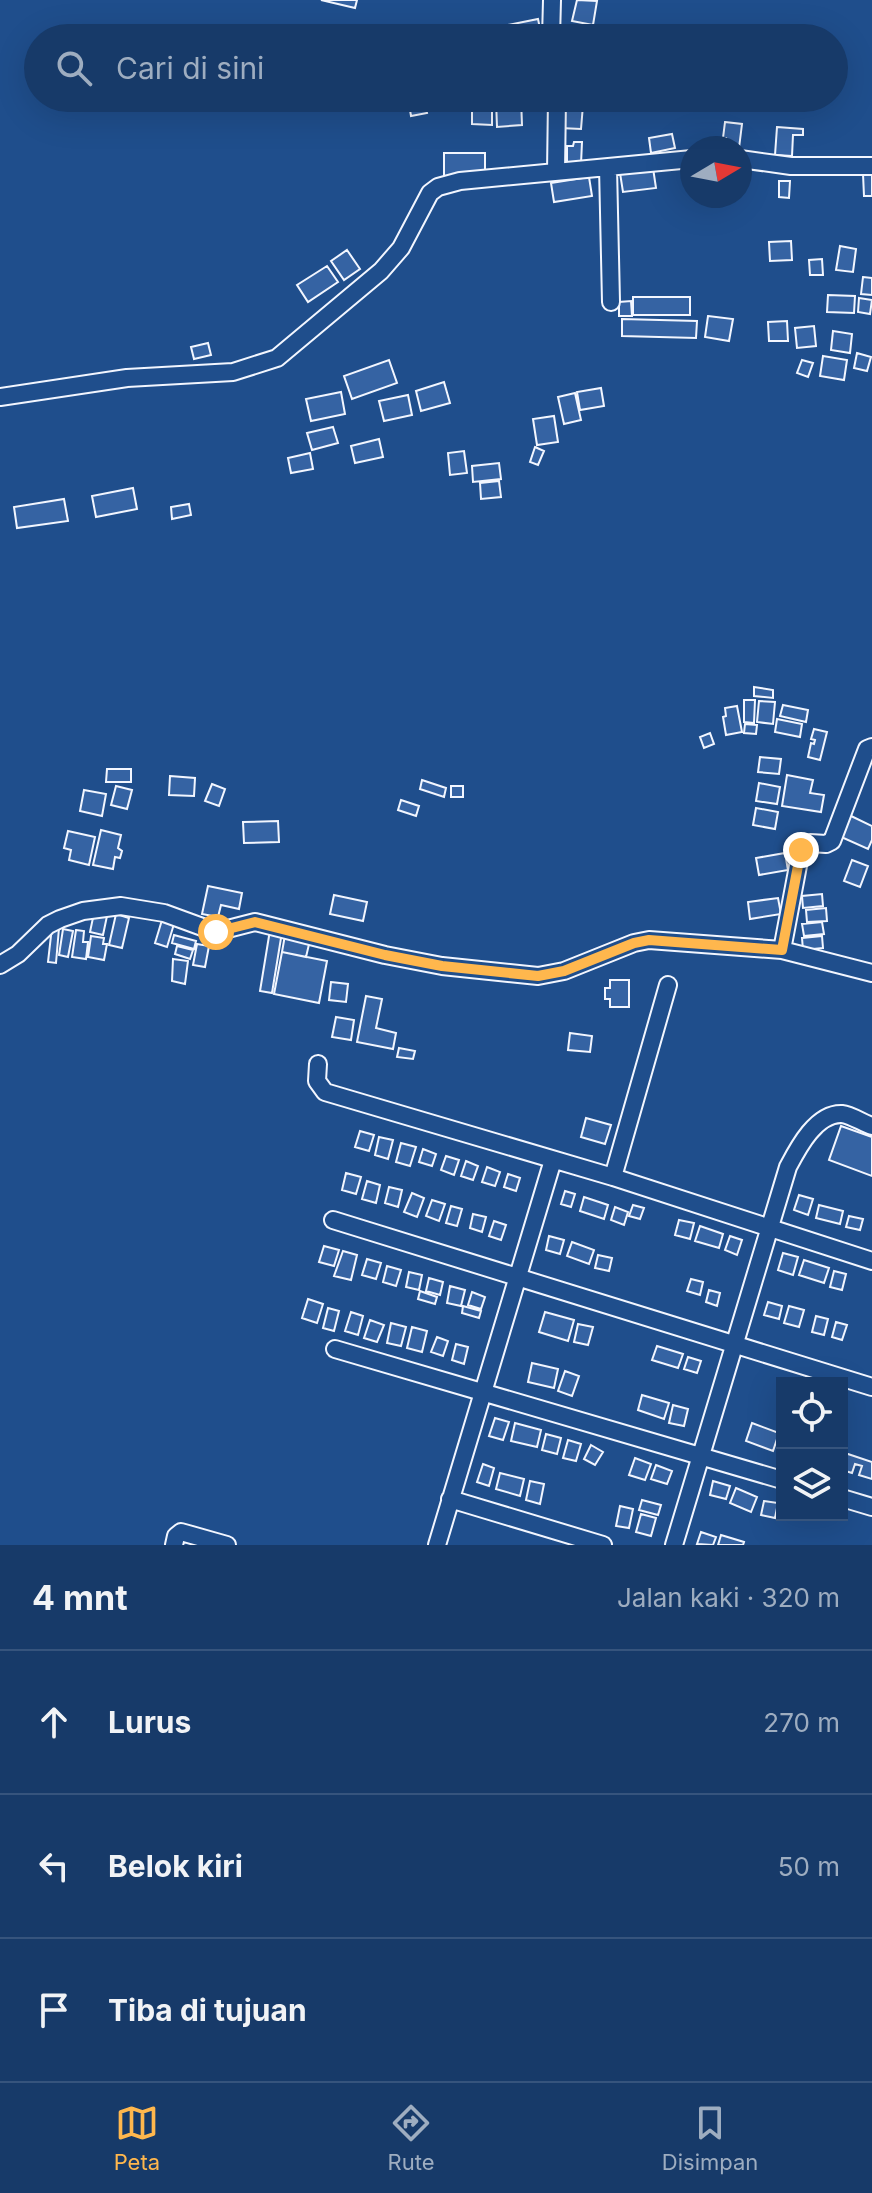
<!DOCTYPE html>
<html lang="id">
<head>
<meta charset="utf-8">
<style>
  :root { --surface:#173a69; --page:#20416f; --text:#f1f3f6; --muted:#9eadc0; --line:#36547d; --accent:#ffb74d }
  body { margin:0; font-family:Inter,sans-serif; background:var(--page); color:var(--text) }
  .controls { position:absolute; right:24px; bottom:24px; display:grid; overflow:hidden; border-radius:0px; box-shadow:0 8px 32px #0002 }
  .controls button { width:72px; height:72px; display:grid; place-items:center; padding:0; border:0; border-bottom:2px solid var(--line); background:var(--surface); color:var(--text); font:40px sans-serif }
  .compass { position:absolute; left:680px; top:136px; width:72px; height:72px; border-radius:50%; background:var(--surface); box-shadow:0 8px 32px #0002; rotate:80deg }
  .stop { position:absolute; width:24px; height:24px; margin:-18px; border:6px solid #ffb74d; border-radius:50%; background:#fff }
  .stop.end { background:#ffb74d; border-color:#fff; box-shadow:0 2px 8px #0008 }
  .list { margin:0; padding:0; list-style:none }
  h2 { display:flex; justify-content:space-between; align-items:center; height:104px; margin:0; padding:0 32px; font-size:34px }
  h2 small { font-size:26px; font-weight:400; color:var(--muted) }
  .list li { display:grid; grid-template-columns:52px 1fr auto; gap:24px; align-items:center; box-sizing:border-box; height:144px; padding:0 32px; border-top:2px solid var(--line) }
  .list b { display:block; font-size:30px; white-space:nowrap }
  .list em { font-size:26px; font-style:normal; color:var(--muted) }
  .icon { flex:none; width:44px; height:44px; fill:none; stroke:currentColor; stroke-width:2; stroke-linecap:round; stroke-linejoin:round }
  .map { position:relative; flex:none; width:872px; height:1545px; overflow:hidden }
  .search { position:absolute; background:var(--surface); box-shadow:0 8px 32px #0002; left:24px; right:24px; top:24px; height:88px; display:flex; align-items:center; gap:20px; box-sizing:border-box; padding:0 28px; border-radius:44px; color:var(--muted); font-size:30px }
  .sheet { height:536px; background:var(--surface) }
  nav { display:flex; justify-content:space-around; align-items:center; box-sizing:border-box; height:112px; border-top:2px solid var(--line); background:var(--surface); font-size:22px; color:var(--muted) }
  nav a { display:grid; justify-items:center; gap:4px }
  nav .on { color:var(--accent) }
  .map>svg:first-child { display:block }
  .building { fill:#3563a3; stroke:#f2f6ff; stroke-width:2 }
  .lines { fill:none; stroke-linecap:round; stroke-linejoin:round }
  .minor-casing { stroke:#f2f6ff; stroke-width:20 }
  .minor { stroke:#1f4e8c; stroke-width:16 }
  .route { stroke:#ffb74d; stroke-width:10 }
</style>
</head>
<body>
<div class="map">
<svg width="872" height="1545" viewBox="0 0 872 1545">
  <rect width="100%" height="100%" fill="#1f4e8c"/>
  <path class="building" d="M 321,0 L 357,0 L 355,8 Z
    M 577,0 L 597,1 L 593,25 L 572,21 Z
    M 538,19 L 542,38 L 511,38 L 508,25 Z
    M 408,98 L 424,98 L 427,113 L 411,116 Z
    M 521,98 L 522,125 L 497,127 L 496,100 Z
    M 472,103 L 492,103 L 492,125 L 472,124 Z
    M 562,104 L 583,105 L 581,129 L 560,128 Z
    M 725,122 L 742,124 L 739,148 L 725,147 L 726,138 L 723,138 Z
    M 777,127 L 803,129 L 803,135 L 793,135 L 792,156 L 775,155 Z
    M 672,134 L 675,148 L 651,153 L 649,138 Z
    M 574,142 L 582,142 L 581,164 L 567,163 L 567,146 L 573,146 Z
    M 444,153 L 485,153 L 485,176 L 444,176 Z
    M 653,168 L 656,188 L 623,192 L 620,173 Z
    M 872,173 L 872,196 L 864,196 L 863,174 Z
    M 589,177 L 592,196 L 554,202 L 551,183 Z
    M 779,181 L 790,181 L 789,198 L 779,197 Z
    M 791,241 L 792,260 L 770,261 L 769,242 Z
    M 840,246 L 856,249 L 853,272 L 836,270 Z
    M 347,250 L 360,269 L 344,280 L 331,261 Z
    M 822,259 L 823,275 L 810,275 L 809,260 Z
    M 327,266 L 338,282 L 308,302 L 297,285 Z
    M 863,277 L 872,278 L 872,295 L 861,294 Z
    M 828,295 L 855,296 L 854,313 L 827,312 Z
    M 633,297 L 690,297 L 690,315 L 633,315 Z
    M 859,298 L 872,300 L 870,314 L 858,312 Z
    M 631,301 L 632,316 L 619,316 L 619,302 Z
    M 708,316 L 733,319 L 729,341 L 705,337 Z
    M 622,319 L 697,321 L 696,338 L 622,336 Z
    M 787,321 L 788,341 L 769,341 L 768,322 Z
    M 814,326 L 816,346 L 797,348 L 795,328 Z
    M 833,331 L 852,334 L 850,353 L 831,350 Z
    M 208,343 L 211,355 L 194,359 L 191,347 Z
    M 857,353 L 871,357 L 867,371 L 854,368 Z
    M 823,356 L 847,360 L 844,380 L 820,376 Z
    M 389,360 L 397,383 L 352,399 L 344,376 Z
    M 802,360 L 813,363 L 808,377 L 797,373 Z
    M 444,382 L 450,403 L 421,411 L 416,391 Z
    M 601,388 L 604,406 L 580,410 L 577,392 Z
    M 341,392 L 345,414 L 311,421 L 306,399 Z
    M 575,393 L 581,420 L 564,424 L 558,397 Z
    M 408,395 L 412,415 L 384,421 L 379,401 Z
    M 554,416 L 558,442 L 537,445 L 533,419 Z
    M 333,427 L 338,443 L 312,450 L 307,433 Z
    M 379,439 L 383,457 L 355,463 L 351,446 Z
    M 535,447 L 544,451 L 538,465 L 530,462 Z
    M 464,451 L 467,473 L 450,475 L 448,453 Z
    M 310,453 L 313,469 L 291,473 L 288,458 Z
    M 499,463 L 501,479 L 473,482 L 472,466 Z
    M 499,481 L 501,497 L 481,499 L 480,483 Z
    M 133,488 L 137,509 L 96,517 L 92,496 Z
    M 64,499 L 68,521 L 17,528 L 14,507 Z
    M 189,504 L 191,515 L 172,519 L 171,507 Z
    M 754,687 L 773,690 L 773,698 L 754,696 Z
    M 744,700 L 755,700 L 754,723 L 744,722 Z
    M 759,701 L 775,702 L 773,724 L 757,722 Z
    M 783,705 L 808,710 L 806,722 L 780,716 Z
    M 737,706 L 742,732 L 726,735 L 723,717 L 726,716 L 725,708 Z
    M 777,719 L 802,724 L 800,737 L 775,732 Z
    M 745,724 L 757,725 L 756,734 L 744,733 Z
    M 814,729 L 827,732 L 820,760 L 808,757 L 811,743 L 814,744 L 815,740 L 811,739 Z
    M 710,733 L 714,744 L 704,748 L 700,737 Z
    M 760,757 L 781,759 L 779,774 L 758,772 Z
    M 107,769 L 131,769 L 131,782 L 106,782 Z
    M 787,775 L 813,780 L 810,793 L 824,795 L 821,812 L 782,806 Z
    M 170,776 L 195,778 L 194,796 L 169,795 Z
    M 422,780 L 446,788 L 444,797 L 420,789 Z
    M 759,783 L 780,787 L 777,804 L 756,801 Z
    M 212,784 L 225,789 L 219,806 L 205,801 Z
    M 116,786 L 132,790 L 127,809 L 111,805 Z
    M 451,786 L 463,786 L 463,797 L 451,797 Z
    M 84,790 L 106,794 L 102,816 L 80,811 Z
    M 401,800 L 419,806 L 416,816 L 398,810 Z
    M 756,808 L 778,812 L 775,829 L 753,825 Z
    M 849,815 L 872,826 L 872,840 L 868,849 L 839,836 Z
    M 278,821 L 279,842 L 244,843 L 243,822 Z
    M 101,830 L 121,835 L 118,848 L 122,851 L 120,858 L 115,857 L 113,869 L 93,865 Z
    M 68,831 L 95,837 L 89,865 L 69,860 L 71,850 L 64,848 Z
    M 785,853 L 788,870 L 759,875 L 756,858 Z
    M 852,860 L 868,866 L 860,887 L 844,881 Z
    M 208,886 L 242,893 L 239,909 L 221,905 L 218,917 L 202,914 Z
    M 822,894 L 823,906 L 803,908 L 802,896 Z
    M 334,895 L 367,902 L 363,921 L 330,914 Z
    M 778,898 L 781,914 L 750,919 L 748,902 Z
    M 826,908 L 827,921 L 807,922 L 806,910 Z
    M 94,913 L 107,916 L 103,935 L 90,932 Z
    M 116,914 L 129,918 L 122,948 L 109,945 Z
    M 162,920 L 174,924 L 167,947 L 155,943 Z
    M 822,922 L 824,934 L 804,936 L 802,924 Z
    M 52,927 L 59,928 L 56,963 L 48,962 Z
    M 63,929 L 73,931 L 68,957 L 59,955 Z
    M 76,930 L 84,931 L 83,942 L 88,942 L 86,959 L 72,957 Z
    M 270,930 L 282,932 L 272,993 L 260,991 Z
    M 174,935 L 196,941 L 194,949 L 172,943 Z
    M 285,935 L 310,940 L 306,957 L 282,952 Z
    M 91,936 L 104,938 L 103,944 L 107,944 L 104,960 L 88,957 Z
    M 822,936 L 823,948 L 803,950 L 802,938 Z
    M 197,944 L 209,946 L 205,967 L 193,965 Z
    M 177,946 L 193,950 L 190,959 L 175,954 Z
    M 282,952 L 327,961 L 319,1003 L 274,994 Z
    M 173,959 L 188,961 L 185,984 L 172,981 Z
    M 610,980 L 629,980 L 629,1007 L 610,1007 L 610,999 L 605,999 L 605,988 L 610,988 Z
    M 331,982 L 348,984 L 346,1002 L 329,1000 Z
    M 366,996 L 382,999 L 376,1028 L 396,1033 L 393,1049 L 357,1042 Z
    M 336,1017 L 354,1020 L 351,1040 L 332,1037 Z
    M 570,1033 L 592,1036 L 590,1052 L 568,1050 Z
    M 399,1048 L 415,1051 L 413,1059 L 397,1057 Z
    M 586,1118 L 611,1125 L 605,1144 L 581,1137 Z
    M 841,1126 L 872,1137 L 872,1176 L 829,1160 Z
    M 360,1131 L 374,1135 L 369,1151 L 355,1147 Z
    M 379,1137 L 393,1140 L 388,1159 L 375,1155 Z
    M 401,1143 L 416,1147 L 410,1166 L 396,1162 Z
    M 423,1149 L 436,1154 L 432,1166 L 419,1162 Z
    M 446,1156 L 459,1160 L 454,1175 L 441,1170 Z
    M 466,1161 L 478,1166 L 473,1180 L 461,1176 Z
    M 487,1167 L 500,1172 L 495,1186 L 482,1182 Z
    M 346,1173 L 361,1177 L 356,1194 L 342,1190 Z
    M 508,1174 L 520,1178 L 516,1191 L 504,1187 Z
    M 367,1181 L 380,1185 L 376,1203 L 362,1199 Z
    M 389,1187 L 402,1190 L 398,1207 L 385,1203 Z
    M 565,1191 L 575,1194 L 571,1207 L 561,1204 Z
    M 412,1193 L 424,1198 L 417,1217 L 404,1212 Z
    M 799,1195 L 813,1199 L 808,1215 L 794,1210 Z
    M 584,1197 L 608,1205 L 604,1219 L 580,1211 Z
    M 432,1200 L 445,1204 L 439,1221 L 426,1216 Z
    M 633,1205 L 644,1208 L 640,1219 L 629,1216 Z
    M 819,1205 L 843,1211 L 840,1224 L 816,1218 Z
    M 451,1206 L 462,1209 L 457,1226 L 446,1223 Z
    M 615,1207 L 628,1212 L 624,1225 L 611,1220 Z
    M 473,1214 L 486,1217 L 482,1232 L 470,1228 Z
    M 849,1216 L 863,1219 L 860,1230 L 846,1227 Z
    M 679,1220 L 694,1223 L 690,1239 L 675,1235 Z
    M 494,1221 L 506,1225 L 501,1240 L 489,1236 Z
    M 700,1226 L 723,1234 L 719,1248 L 695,1241 Z
    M 549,1236 L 564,1240 L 560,1254 L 546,1250 Z
    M 730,1236 L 742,1240 L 737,1255 L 725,1250 Z
    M 572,1242 L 594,1250 L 589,1264 L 567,1256 Z
    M 324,1246 L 339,1250 L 334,1266 L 319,1262 Z
    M 343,1251 L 357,1255 L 351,1280 L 334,1276 Z
    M 783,1253 L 798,1257 L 793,1275 L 778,1270 Z
    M 598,1255 L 612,1258 L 609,1271 L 595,1268 Z
    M 367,1259 L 381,1263 L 376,1279 L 362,1275 Z
    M 804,1260 L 829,1268 L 824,1283 L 799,1275 Z
    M 387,1266 L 401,1270 L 396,1286 L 383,1282 Z
    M 834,1271 L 846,1274 L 842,1290 L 830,1287 Z
    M 409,1272 L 422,1275 L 419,1290 L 406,1287 Z
    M 429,1278 L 443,1282 L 440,1295 L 426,1291 Z
    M 691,1279 L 703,1282 L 700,1295 L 687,1291 Z
    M 450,1286 L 465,1290 L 461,1306 L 447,1303 Z
    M 709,1290 L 720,1293 L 717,1306 L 706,1302 Z
    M 420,1291 L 437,1297 L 435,1304 L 418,1299 Z
    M 472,1292 L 485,1297 L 481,1309 L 468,1305 Z
    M 308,1299 L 323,1304 L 317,1323 L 302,1318 Z
    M 768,1302 L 782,1306 L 779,1319 L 764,1315 Z
    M 463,1306 L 481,1311 L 479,1318 L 462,1313 Z
    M 789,1306 L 804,1310 L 799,1327 L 784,1323 Z
    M 328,1308 L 339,1311 L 334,1331 L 323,1328 Z
    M 351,1312 L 363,1316 L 358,1335 L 345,1331 Z
    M 545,1312 L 574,1320 L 568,1341 L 539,1332 Z
    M 816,1316 L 828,1319 L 824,1335 L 812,1332 Z
    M 370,1320 L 384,1325 L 377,1342 L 364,1338 Z
    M 836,1322 L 847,1325 L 842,1340 L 832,1337 Z
    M 391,1323 L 406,1327 L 401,1346 L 387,1343 Z
    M 578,1324 L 593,1327 L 588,1345 L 574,1342 Z
    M 412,1327 L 427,1331 L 422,1352 L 407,1348 Z
    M 437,1337 L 448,1341 L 443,1356 L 431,1352 Z
    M 456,1344 L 468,1347 L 464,1364 L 452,1360 Z
    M 657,1346 L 683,1354 L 678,1368 L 652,1360 Z
    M 688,1357 L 701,1361 L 697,1373 L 684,1369 Z
    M 532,1363 L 558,1369 L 554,1388 L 528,1382 Z
    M 565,1371 L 579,1376 L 572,1396 L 558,1391 Z
    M 642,1395 L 669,1403 L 664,1419 L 638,1410 Z
    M 673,1405 L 688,1409 L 684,1426 L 669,1423 Z
    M 495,1418 L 509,1422 L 503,1440 L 489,1436 Z
    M 515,1423 L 541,1430 L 537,1447 L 511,1441 Z
    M 752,1423 L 779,1433 L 773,1451 L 746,1441 Z
    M 546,1434 L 561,1438 L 557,1454 L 542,1450 Z
    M 568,1440 L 581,1444 L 576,1461 L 563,1458 Z
    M 591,1445 L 603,1452 L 595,1465 L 584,1459 Z
    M 845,1453 L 872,1462 L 872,1479 L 859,1475 L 862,1466 L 855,1464 L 852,1473 L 842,1470 Z
    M 635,1458 L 651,1464 L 645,1480 L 629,1475 Z
    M 483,1464 L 494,1468 L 489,1486 L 477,1482 Z
    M 656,1465 L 672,1471 L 667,1484 L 651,1479 Z
    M 500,1473 L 524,1479 L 520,1496 L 496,1489 Z
    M 530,1481 L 544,1484 L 540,1504 L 526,1500 Z
    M 713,1481 L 730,1486 L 726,1499 L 710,1495 Z
    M 736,1488 L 757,1497 L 751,1512 L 730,1503 Z
    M 642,1500 L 661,1505 L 658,1515 L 639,1510 Z
    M 764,1501 L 778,1503 L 775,1518 L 761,1515 Z
    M 620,1506 L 633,1509 L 629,1528 L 616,1526 Z
    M 641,1514 L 656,1518 L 651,1536 L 636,1532 Z
    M 701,1532 L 716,1537 L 713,1545 L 697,1544 Z
    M 721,1535 L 744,1542 L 743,1545 L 718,1545 Z"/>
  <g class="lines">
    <defs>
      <path id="minor" d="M 551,38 L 552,0
        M 740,159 L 791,166 L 872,166
        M 608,167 L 611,302
        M 556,172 L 557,98
        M 0,397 L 127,378 L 233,372 L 277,358 L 381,271 L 401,248 L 430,193 L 438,187 L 460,181 L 692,159
        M 782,950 L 801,850 L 810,843 L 826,844 L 832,841 L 867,749 L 872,747
        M 0,965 L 18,954 L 48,925 L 60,919 L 83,911 L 121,906 L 164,913 L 216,932 L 255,922 L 385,955 L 442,966 L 538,976 L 564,971 L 634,943 L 649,940 L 782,950 L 872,973
        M 318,1064 L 317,1081 L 325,1092 L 613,1177 L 872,1261
        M 613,1177 L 668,985
        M 333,1220 L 872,1387
        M 335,1349 L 782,1480
        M 842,1498 L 872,1507
        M 450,1499 L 603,1545
        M 174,1545 L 176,1536 L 181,1532 L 227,1545
        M 437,1545 L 553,1160
        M 674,1545 L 788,1167 C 798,1148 816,1113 842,1114 C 851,1115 863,1123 872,1126"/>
    </defs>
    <use href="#minor" class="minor-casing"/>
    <use href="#minor" class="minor"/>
  </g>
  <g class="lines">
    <path class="route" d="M 216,932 L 255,922 L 385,955 L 442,966 L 538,976 L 564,971 L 634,943 L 649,940 L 782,950 L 801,850"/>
  </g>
</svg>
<div class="controls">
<button><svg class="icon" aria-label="locate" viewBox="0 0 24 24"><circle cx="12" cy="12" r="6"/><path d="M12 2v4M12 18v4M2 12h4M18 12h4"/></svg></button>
<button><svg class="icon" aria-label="layers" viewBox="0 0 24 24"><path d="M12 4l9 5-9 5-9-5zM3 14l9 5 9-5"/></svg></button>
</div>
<svg class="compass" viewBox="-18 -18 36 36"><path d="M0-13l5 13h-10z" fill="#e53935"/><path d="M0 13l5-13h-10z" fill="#9eadc0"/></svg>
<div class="stop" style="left:216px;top:932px"></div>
<div class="stop end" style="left:801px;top:850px"></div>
<div class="search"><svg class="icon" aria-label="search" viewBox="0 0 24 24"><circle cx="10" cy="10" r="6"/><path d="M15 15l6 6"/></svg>Cari di sini</div>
</div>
<section class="sheet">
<h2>4 mnt<small>Jalan kaki · 320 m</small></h2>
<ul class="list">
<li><svg class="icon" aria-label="ahead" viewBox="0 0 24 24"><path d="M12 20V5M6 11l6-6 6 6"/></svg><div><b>Lurus</b></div><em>270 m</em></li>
<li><svg class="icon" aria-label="left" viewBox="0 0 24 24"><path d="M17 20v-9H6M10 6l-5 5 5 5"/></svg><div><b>Belok kiri</b></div><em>50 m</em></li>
<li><svg class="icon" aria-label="arrive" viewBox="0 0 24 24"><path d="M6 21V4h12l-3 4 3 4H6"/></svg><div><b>Tiba di tujuan</b></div></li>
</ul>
</section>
<nav>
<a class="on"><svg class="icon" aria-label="map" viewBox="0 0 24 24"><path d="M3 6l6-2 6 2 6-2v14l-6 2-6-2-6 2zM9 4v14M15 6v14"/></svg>Peta</a>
<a><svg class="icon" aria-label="directions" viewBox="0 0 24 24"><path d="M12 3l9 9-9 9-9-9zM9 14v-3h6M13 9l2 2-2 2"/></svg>Rute</a>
<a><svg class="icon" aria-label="saved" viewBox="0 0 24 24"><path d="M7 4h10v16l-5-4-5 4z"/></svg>Disimpan</a>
</nav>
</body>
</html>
